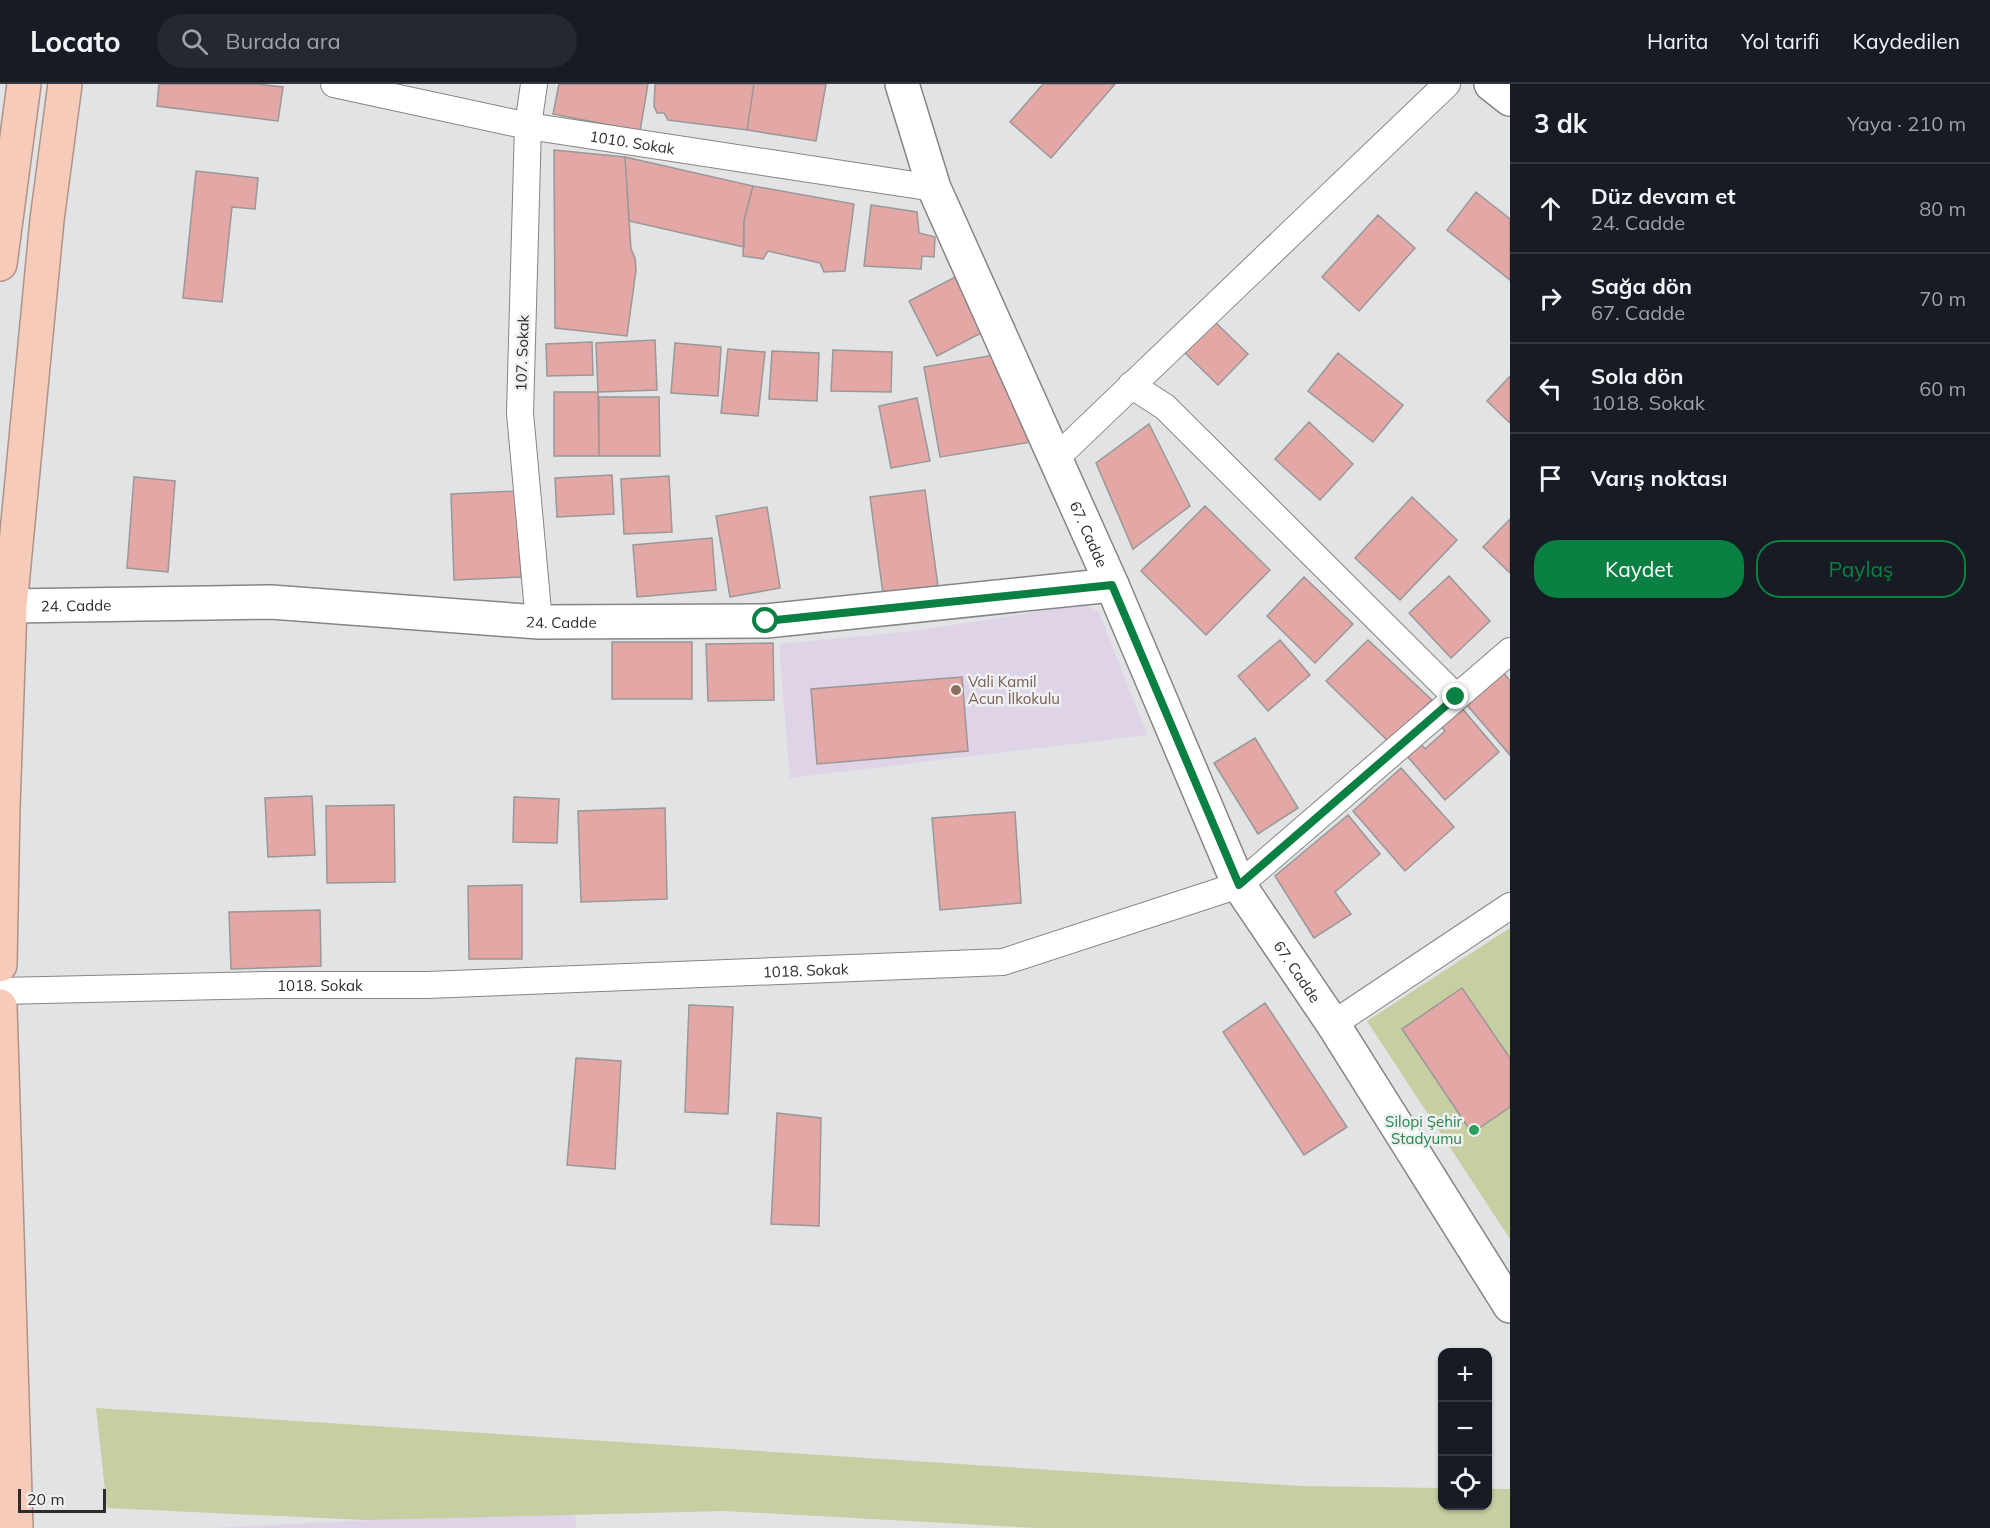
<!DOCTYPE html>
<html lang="tr">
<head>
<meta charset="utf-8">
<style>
  :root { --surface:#171b24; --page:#242831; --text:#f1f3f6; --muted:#9ea1a6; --line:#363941; --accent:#0b8043 }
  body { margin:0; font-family:Mulish,sans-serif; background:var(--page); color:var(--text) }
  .controls { position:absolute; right:18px; bottom:18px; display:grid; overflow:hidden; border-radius:12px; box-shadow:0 2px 4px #0004 }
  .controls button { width:54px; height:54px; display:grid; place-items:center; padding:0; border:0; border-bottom:2px solid var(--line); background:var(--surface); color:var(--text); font:30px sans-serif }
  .scale { position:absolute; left:18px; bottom:15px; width:88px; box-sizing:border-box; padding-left:6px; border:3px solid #2c2c2d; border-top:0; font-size:16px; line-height:21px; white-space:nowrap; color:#2c2c2d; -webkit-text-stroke:4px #eef0f1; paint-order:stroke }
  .stop { position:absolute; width:18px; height:18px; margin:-14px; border:4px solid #0b8043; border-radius:50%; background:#fff }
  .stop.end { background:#0b8043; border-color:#fff; box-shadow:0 2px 6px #0008 }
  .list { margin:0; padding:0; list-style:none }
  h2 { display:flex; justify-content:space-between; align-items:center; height:78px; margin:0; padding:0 24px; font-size:26px }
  h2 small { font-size:20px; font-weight:400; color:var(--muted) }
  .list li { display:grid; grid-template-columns:39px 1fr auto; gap:18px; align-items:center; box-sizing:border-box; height:90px; padding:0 24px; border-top:2px solid var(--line) }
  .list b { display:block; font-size:22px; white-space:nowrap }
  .list p { margin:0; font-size:20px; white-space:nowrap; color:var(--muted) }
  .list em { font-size:20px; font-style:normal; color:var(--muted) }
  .actions { display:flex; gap:12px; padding:18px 24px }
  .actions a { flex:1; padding:14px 0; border:2px solid var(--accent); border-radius:24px; text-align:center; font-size:21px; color:var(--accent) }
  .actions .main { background:var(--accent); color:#fff }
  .icon { flex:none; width:33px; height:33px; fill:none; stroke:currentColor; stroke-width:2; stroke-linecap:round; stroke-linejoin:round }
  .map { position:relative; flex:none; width:1510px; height:1444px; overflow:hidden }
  header { display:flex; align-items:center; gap:36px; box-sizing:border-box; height:84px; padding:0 30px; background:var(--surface); border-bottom:2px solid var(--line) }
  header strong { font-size:28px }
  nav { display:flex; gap:33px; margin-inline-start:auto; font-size:21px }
  .search { width:420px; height:54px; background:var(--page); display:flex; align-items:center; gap:15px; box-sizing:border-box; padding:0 21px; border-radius:33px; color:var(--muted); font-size:22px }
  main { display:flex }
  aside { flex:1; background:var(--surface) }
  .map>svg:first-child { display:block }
  .education { fill:#dfd3e7 }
  .green { fill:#c6cfa1 }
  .building { fill:#e3a8a6; stroke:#999797; stroke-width:1.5 }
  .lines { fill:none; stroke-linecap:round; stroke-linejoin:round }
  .street-casing { stroke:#838586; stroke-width:28 }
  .secondary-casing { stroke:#838586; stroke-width:36 }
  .highway-casing { stroke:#af9388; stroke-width:36 }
  .street { stroke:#fff; stroke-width:26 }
  .secondary { stroke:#fff; stroke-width:33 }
  .highway { stroke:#f6cbb9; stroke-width:33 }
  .route { stroke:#0b8043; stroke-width:8 }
  .education-dot { fill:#8d6e63; stroke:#eef0f1; stroke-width:2 }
  .leisure-dot { fill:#2e9e5b; stroke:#eef0f1; stroke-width:2 }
  .labels { text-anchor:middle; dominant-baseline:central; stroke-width:5; stroke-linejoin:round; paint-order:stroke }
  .street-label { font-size:15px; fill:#2c2c2d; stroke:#eef0f1 }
  .education-label { font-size:15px; fill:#785e54; stroke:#eef0f1; text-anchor:start }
  .leisure-label { font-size:15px; fill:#27864d; stroke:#eef0f1; text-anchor:end }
</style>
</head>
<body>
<header>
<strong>Locato</strong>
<div class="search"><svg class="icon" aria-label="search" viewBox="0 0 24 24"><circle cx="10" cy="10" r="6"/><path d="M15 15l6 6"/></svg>Burada ara</div>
<nav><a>Harita</a><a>Yol tarifi</a><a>Kaydedilen</a></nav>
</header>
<main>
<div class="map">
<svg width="1510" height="1444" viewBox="0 0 1510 1444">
  <rect width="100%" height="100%" fill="#e1e3e4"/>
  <path class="education" d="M 1085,520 L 1099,528 L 1147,651 L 790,694 L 779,560 L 915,547 Z
    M 575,1427 L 576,1444 L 208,1444 Z"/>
  <path class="green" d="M 1510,844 L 1510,1155 L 1367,937 Z
    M 96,1324 L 1299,1402 L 1442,1404 L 1442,1422 L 1488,1422 L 1488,1405 L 1510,1405 L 1510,1444 L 1036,1444 L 725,1427 L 366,1436 L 107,1424 Z"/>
  <path class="building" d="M 159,0 L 257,0 L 283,3 L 278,37 L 157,22 Z
    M 559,0 L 648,0 L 640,47 L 553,30 Z
    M 655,0 L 754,0 L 747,46 L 668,36 L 664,29 L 657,29 L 654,22 Z
    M 754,0 L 826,0 L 816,57 L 747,46 Z
    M 1043,0 L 1115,0 L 1051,74 L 1010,38 Z
    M 554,66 L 625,73 L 631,165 L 635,174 L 636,186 L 627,252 L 555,244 Z
    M 625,73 L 753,102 L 744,136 L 744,163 L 629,137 Z
    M 196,87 L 258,94 L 255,125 L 232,123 L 222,218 L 183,214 Z
    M 753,102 L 854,120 L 845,187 L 824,188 L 820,179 L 768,167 L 763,175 L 743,172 L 744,136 Z
    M 1476,108 L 1510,135 L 1510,196 L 1447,146 Z
    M 871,121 L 917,128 L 919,149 L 935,153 L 934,173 L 922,172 L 921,185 L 864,182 Z
    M 1378,131 L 1415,164 L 1359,227 L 1322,193 Z
    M 961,190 L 989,245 L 937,272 L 909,217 Z
    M 1215,238 L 1248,270 L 1218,301 L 1185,269 Z
    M 655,256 L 657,306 L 598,308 L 596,259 Z
    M 592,258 L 593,291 L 547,292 L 546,260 Z
    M 675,259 L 721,263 L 718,312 L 671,309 Z
    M 728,265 L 765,268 L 758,332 L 721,329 Z
    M 833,266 L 892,268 L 891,308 L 831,307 Z
    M 772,267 L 819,269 L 817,317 L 769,315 Z
    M 1338,269 L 1403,321 L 1373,358 L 1308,307 Z
    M 994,271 L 1031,358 L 940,373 L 924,283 Z
    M 1510,292 L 1510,339 L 1487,317 Z
    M 554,308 L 598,308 L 599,372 L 554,372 Z
    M 599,313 L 659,313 L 660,372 L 599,372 Z
    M 917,314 L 930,377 L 891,384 L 879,322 Z
    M 1309,338 L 1353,380 L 1320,416 L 1275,375 Z
    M 1149,340 L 1190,422 L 1133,465 L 1096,379 Z
    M 612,391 L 614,430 L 557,433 L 555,394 Z
    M 669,392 L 672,448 L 624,450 L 621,395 Z
    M 134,393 L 175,397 L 168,488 L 127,484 Z
    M 925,406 L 938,502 L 883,510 L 870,413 Z
    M 517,407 L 521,493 L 454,496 L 451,410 Z
    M 1412,413 L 1457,456 L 1400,516 L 1355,474 Z
    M 1205,422 L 1270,486 L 1206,551 L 1141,487 Z
    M 767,423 L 780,504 L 730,513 L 716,432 Z
    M 1510,435 L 1510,489 L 1483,463 Z
    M 712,454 L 716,506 L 637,513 L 633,461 Z
    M 1449,492 L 1490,537 L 1451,574 L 1409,529 Z
    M 1304,493 L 1353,540 L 1315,579 L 1267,532 Z
    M 1280,556 L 1310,591 L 1268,627 L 1238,592 Z
    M 1368,556 L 1432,616 L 1388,657 L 1326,597 Z
    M 612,558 L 692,558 L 692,615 L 612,615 Z
    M 773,559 L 774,616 L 708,617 L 706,560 Z
    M 1504,589 L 1510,597 L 1510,671 L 1467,621 Z
    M 962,593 L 968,667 L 817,680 L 811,605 Z
    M 1460,622 L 1499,668 L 1445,716 L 1407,672 L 1421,660 L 1425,665 L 1445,647 L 1439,640 Z
    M 1255,654 L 1298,724 L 1258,750 L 1214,679 Z
    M 1401,684 L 1454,743 L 1405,787 L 1353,727 Z
    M 312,712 L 315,771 L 268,773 L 265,714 Z
    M 514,713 L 559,715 L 557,759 L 513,758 Z
    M 394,721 L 395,798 L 327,799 L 326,722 Z
    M 665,724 L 667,815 L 581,818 L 578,727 Z
    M 1015,728 L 1021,819 L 940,826 L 932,734 Z
    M 1348,731 L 1380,770 L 1335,808 L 1351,830 L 1314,854 L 1275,792 Z
    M 522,801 L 522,875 L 469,875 L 468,802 Z
    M 320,826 L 321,882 L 231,885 L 229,828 Z
    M 1462,904 L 1510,974 L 1510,1023 L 1472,1049 L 1402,945 Z
    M 1265,919 L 1347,1043 L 1304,1071 L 1223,948 Z
    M 689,921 L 733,923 L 728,1030 L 685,1028 Z
    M 576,974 L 621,977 L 615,1085 L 567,1081 Z
    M 777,1029 L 821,1034 L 819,1142 L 771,1140 Z"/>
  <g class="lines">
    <defs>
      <g id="street">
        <path id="s1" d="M 334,0 L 528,42 L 934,104"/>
        <path d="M 534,0 L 528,42 L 520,329 L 539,538"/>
        <path d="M 1131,301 L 1165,323 L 1456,613"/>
        <path d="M 1056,374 L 1447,0"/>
        <path id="s2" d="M 0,907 L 268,901 L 427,901 L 1003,878 L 1239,801 L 1510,567"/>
        <path d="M 1333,940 L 1510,822"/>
      </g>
      <g id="secondary">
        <path id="s3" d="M 902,0 L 934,104 L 1112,501 L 1239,801 L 1333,940 L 1510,1222"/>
        <path d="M 1491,0 L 1510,15"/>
        <path id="s4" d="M 10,522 L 271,518 L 539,538 L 766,537 L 1112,501"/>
      </g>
      <path id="highway" d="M 0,180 L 24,0
        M 0,881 L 3,723 L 10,522 L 47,136 L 65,0
        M 0,922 L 16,1444"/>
    </defs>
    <use href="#street" class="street-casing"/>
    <use href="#secondary" class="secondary-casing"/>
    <use href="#highway" class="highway-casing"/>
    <use href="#street" class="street"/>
    <use href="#secondary" class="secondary"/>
    <use href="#highway" class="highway"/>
  </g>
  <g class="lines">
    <path class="route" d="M 766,537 L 1112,501 L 1239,801 L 1456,613"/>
  </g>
  <circle class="education-dot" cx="956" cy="606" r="6"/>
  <circle class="leisure-dot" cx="1474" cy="1046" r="6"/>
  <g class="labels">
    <g class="street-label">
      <text stroke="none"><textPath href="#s1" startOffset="304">1010. Sokak</textPath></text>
      <text transform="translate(522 269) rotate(-88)">107. Sokak</text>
      <text stroke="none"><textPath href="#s3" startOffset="488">67. Cadde</textPath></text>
      <text stroke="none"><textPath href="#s4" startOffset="66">24. Cadde</textPath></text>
      <text stroke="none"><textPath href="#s4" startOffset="552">24. Cadde</textPath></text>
      <text stroke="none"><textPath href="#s2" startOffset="806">1018. Sokak</textPath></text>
      <text stroke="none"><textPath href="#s3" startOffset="974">67. Cadde</textPath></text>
      <text stroke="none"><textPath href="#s2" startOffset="320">1018. Sokak</textPath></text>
    </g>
    <g class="education-label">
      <text x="968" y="597">Vali Kamil<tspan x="968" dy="17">Acun İlkokulu</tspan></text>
    </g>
    <g class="leisure-label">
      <text x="1462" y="1037">Silopi Şehir<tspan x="1462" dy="17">Stadyumu</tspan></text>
    </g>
  </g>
</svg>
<div class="controls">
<button>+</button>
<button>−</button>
<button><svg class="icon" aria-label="locate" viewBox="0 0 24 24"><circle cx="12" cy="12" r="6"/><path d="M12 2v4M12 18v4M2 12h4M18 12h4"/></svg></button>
</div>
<div class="scale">20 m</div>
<div class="stop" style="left:766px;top:537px"></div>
<div class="stop end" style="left:1456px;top:613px"></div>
</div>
<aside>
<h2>3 dk<small>Yaya · 210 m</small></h2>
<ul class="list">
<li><svg class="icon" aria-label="ahead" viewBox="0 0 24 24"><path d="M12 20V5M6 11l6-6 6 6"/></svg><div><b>Düz devam et</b><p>24. Cadde</p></div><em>80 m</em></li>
<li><svg class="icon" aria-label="right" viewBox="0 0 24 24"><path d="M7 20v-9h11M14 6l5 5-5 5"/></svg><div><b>Sağa dön</b><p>67. Cadde</p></div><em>70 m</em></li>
<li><svg class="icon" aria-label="left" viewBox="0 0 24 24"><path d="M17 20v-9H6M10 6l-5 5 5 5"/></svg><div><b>Sola dön</b><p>1018. Sokak</p></div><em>60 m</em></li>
<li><svg class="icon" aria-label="arrive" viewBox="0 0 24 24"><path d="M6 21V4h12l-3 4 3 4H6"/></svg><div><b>Varış noktası</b></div></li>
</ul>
<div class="actions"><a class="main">Kaydet</a><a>Paylaş</a></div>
</aside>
</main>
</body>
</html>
